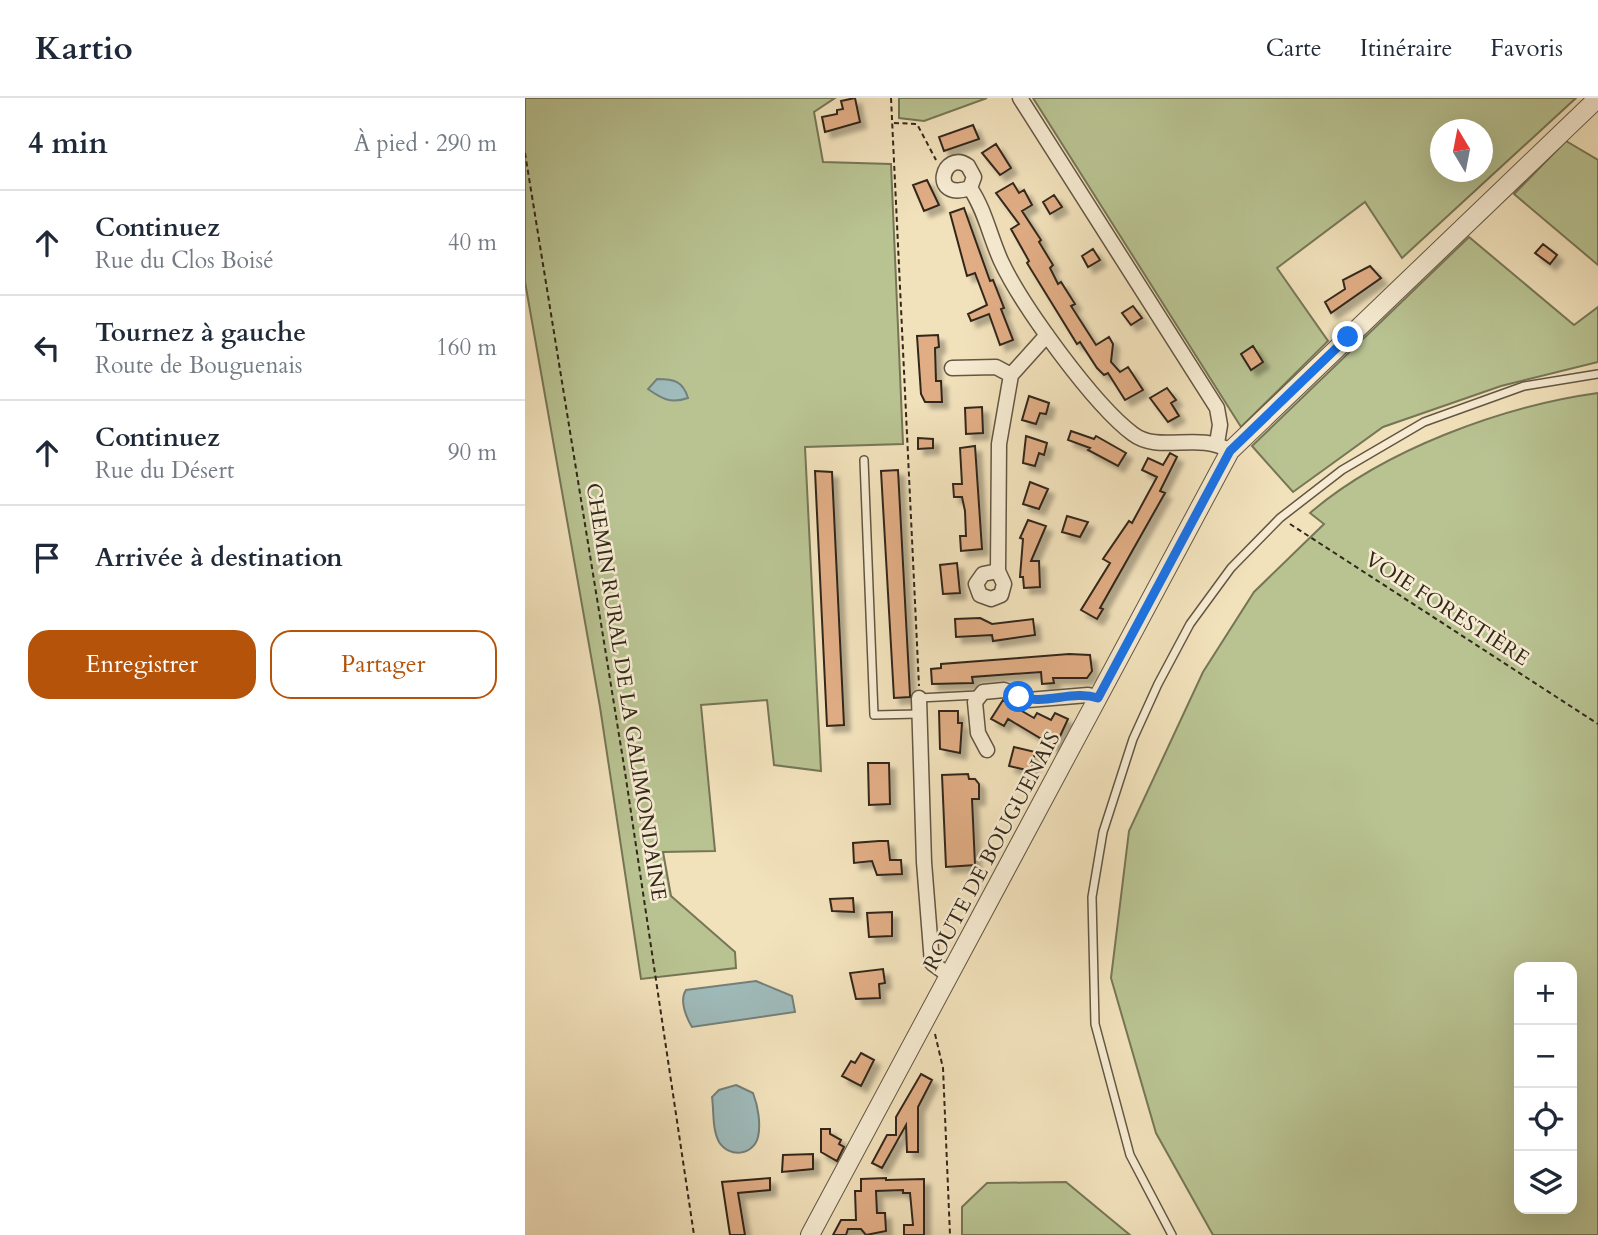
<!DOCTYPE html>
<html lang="fr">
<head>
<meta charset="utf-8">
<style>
  :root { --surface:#fff; --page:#f2f2f3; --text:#1f2937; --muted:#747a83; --line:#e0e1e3; --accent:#b45309 }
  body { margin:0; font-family:Cardo,serif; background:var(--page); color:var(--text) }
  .controls { position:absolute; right:21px; bottom:21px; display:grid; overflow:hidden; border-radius:14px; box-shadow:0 7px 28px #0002 }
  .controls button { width:63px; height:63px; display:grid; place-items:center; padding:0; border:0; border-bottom:2px solid var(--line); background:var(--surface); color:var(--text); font:35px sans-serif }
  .compass { position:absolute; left:905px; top:21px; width:63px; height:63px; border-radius:50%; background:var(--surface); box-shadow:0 7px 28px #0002; rotate:350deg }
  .stop { position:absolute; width:21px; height:21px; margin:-16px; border:5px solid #1a73e8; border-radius:50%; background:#fff }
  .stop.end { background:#1a73e8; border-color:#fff; box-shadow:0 2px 7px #0008 }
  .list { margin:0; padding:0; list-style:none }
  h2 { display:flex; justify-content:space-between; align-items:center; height:91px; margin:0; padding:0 28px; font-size:30px }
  h2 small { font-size:23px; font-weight:400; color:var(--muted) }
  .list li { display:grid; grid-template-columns:46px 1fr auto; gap:21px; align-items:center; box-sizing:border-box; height:105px; padding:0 28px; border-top:2px solid var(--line) }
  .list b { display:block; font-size:26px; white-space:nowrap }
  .list p { margin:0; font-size:23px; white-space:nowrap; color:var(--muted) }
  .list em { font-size:23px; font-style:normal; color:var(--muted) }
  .actions { display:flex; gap:14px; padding:21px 28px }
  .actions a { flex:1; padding:16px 0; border:2px solid var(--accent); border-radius:21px; text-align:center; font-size:24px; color:var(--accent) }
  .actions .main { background:var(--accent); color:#fff }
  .icon { flex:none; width:38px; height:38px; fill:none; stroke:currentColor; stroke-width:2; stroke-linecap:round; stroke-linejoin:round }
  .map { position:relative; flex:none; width:1073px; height:1137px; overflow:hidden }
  header { display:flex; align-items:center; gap:42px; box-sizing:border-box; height:98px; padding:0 35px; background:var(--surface); border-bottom:2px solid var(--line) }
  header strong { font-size:33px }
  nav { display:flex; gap:38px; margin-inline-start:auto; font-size:24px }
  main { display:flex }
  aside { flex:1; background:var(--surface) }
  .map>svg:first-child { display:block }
  .green { fill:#b9c392; stroke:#767656; stroke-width:2; fill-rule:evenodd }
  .water { fill:#9fbbbb; stroke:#74807b; stroke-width:2 }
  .building { fill:#e1ad85; stroke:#33281b; stroke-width:2; filter:url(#shadow) }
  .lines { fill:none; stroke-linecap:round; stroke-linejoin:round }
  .service-casing { stroke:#635643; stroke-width:10 }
  .minor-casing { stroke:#635643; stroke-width:17 }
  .tertiary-casing { stroke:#635643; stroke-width:20 }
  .path { stroke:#33281b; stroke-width:2; stroke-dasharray:5 3.5; stroke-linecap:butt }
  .service { stroke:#f7ecd3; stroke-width:7 }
  .minor { stroke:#f7ecd3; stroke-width:14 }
  .tertiary { stroke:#f7ecd3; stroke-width:18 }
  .route { stroke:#1a73e8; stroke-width:9 }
  .labels { text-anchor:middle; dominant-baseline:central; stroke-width:5; stroke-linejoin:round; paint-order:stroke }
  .street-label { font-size:21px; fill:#33281b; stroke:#f7ecd3 }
</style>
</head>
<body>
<header>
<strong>Kartio</strong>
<nav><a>Carte</a><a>Itinéraire</a><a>Favoris</a></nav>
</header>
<main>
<aside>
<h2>4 min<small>À pied · 290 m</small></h2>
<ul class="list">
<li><svg class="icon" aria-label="ahead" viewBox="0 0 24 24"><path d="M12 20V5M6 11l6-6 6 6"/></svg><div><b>Continuez</b><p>Rue du Clos Boisé</p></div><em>40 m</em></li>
<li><svg class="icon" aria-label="left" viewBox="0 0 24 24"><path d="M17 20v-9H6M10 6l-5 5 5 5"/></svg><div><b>Tournez à gauche</b><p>Route de Bouguenais</p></div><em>160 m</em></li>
<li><svg class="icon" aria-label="ahead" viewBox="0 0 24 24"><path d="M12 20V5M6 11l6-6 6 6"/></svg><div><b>Continuez</b><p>Rue du Désert</p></div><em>90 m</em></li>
<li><svg class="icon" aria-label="arrive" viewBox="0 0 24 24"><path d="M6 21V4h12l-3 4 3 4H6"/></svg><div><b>Arrivée à destination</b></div></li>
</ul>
<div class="actions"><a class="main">Enregistrer</a><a>Partager</a></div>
</aside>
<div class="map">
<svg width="1073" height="1137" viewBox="0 0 1073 1137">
  <defs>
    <filter id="shadow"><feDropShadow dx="6" dy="6" stdDeviation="2" flood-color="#0004"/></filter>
  </defs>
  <rect width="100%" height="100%" fill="#f2e2bc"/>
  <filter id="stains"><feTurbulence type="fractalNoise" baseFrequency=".00286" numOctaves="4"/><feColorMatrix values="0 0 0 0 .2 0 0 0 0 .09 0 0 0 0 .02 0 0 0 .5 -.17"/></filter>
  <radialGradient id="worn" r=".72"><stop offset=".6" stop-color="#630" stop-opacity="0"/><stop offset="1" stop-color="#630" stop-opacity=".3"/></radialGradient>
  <path class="green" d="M 0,0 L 310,0 L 289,14 L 298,64 L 366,66 L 378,346 L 280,349 L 296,673 L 249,667 L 242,602 L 176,607 L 190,753 L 138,754 L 146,798 L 210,854 L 211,870 L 116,881 L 75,609 L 0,184 Z
    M 374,0 L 462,0 L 399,23 L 374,20 Z
    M 508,0 L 1051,0 L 877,160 L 840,104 L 752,170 L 803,243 L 716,329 ZM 916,32 L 958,32 L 958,74 L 916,74 Z
    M 1041,43 L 1073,62 L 1073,167 L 989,96 Z
    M 944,139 L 1049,227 L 1073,209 L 1073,264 L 976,288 L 858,329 L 768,394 L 727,348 Z
    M 1073,295 L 1073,1137 L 688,1137 L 631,1035 L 586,880 L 604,733 L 678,574 L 729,494 L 799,426 L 785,415 C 858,352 978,308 1073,295 ZM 994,869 L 1047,869 L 1047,1111 L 994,1111 Z
    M 541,1084 L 605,1137 L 437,1137 L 437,1109 L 462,1085 Z"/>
  <path class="water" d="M 132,281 C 149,281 158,283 163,300 C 146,306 137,301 123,291 Z
    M 231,883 L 267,898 L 270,914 L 167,929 C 161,919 154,902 161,892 Z
    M 211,987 L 228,995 C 233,1008 236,1026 233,1039 C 228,1058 204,1060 194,1044 C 187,1031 189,1013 187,999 L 194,992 Z"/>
  <path class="building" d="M 330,0 L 335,24 L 300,34 L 297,19 L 312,16 L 312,12 L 318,11 L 316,3 Z
    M 448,27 L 454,41 L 419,53 L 414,39 Z
    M 471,46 L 486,70 L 475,77 L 457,55 Z
    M 402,82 L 414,107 L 399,113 L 388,87 Z
    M 488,85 L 494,95 L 499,92 L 507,107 L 497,113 L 516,142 L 514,144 L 528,167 L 525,170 L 533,186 L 536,184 L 550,206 L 546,208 L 571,247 L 584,239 L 588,246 L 586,264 L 595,274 L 603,269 L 618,292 L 600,302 L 583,275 L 579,277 L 572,270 L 555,244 L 552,246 L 502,165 L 504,163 L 486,131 L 494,126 L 471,95 Z
    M 529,97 L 537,109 L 525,116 L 518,104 Z
    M 439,110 L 465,183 L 468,182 L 479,210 L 476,211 L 488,242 L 475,247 L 464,216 L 446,223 L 443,216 L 462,207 L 450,175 L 442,178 L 425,115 Z
    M 1018,146 L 1032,157 L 1025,166 L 1010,155 Z
    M 568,151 L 575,162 L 563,169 L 557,158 Z
    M 845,168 L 856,180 L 806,215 L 800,204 L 820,191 L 818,182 Z
    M 608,208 L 617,220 L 606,227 L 597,215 Z
    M 413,237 L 414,249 L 410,250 L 411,283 L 416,283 L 417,304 L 400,304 L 396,296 L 392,238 Z
    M 728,248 L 738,264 L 726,272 L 716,256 Z
    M 642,290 L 651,302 L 646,305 L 654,318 L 643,324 L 625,300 Z
    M 504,298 L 524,305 L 521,316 L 515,315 L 511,326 L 497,322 Z
    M 457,309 L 458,335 L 441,336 L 440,310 Z
    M 546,333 L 569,341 L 571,338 L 601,355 L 593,368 L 563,352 L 565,350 L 543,342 Z
    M 501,338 L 522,345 L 519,357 L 514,355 L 510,368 L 498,365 Z
    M 393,340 L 408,341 L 408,350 L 393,351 Z
    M 450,348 L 457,451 L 436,453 L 435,438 L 441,438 L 440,413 L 437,399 L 429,399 L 428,386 L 437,386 L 435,350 Z
    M 645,355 L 652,359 L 635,393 L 640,395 L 575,510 L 578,511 L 572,521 L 556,512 L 585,465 L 578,461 L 604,423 L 607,425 L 632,379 L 617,372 L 623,360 L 638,367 Z
    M 373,372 L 385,597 L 385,599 L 369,600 L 356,373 Z
    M 290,373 L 307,374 L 319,627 L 302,628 Z
    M 505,384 L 523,391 L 514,411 L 498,406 Z
    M 542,418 L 563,424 L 555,439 L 537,434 Z
    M 503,422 L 521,428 L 506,463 L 514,463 L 515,489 L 499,490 L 498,479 L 495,479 L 498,441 L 495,440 Z
    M 432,465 L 435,495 L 418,496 L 415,467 Z
    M 455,520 L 467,526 L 508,521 L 510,537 L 468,543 L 467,537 L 431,539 L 430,521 Z
    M 544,556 L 565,557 L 567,573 L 562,580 L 528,580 L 529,585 L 517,586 L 516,574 L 447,579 L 448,585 L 407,586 L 406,571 L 416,570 L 416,566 Z
    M 478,602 L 509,620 L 512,615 L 526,622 L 530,615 L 543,621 L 530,649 L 483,621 L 479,628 L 466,621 Z
    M 414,613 L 433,613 L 433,625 L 437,625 L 435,655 L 415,651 Z
    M 489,649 L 510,654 L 506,673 L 484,668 Z
    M 343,665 L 364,665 L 365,706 L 344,707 Z
    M 443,676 L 444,681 L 450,681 L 454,686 L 454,701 L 447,701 L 450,767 L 421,769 L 417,677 Z
    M 354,743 L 363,743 L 365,762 L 376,762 L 377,776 L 352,777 L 347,763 L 329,765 L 328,745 Z
    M 328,800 L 329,814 L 307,813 L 305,801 Z
    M 367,814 L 367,838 L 344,839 L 342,815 Z
    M 358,871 L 360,885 L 354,886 L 355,900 L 331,901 L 325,875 Z
    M 336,955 L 349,962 L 336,988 L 317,978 L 326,963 L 330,965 Z
    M 396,976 L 407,982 L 393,1009 L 393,1054 L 382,1054 L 381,1027 L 357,1070 L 347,1065 L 362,1037 L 371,1037 L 371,1019 Z
    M 296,1031 L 305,1031 L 305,1036 L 316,1042 L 314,1046 L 319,1049 L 312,1063 L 296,1054 Z
    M 288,1056 L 288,1071 L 257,1074 L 258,1057 Z
    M 245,1080 L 245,1092 L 213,1095 L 220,1137 L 205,1137 L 197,1084 Z
    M 361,1080 L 361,1082 L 399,1081 L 399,1137 L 379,1137 L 379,1127 L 388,1127 L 385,1095 L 378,1095 L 378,1092 L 351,1093 L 352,1115 L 360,1115 L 361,1133 L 341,1137 L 336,1131 L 323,1131 L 321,1137 L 308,1137 L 316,1122 L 331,1122 L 330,1093 L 336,1093 L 336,1081 Z"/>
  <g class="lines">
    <defs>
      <path id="service" d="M 339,362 L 349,617 L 394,616
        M 394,600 L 453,597
        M 647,1137 L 605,1057 L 570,926 L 567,799 L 578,734 L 608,641 L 633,586 L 665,526 L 706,470 L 755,420 L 817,372 L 899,324 L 999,288 L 1073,276"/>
      <path id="minor" d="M 495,0 L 692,310 L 695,327 L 692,345
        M 445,90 C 403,104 418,50 443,68 L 449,79 L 445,90 C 460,112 465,139 476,163 C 497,208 569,307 608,336 C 634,356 674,333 705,353
        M 427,270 L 471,269 L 486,277
        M 473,473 L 458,476 L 451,486 L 455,497 L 466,501 L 476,497 L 479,486 L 473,473 L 474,346 L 486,277 L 522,237
        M 394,600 L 399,764 L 407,865 L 425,878
        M 462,652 L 453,635 L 450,604 L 458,594 L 479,592 L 503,602 L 563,597 L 573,600"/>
      <path id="tertiary" d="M 285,1137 L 705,353 L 1073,0"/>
    </defs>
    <use href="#service" class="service-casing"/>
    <use href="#minor" class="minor-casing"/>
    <use href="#tertiary" class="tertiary-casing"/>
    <path class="path" d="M 366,0 L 394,588
      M 369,25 L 392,26 L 411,62
      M 0,55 L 100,674 L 169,1137
      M 765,426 L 1073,626
      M 410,936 L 418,970 L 425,1137"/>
    <use href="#service" class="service"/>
    <use href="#minor" class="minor"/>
    <use href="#tertiary" class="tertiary"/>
  </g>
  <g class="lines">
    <path class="route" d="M 494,599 C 520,607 548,592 573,600 L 705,353 L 823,239"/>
  </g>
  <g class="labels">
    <g class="street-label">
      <text transform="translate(922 511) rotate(33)">VOIE FORESTIÈRE</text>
      <text transform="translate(101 594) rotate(81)">CHEMIN RURAL DE LA GALIMONDAINE</text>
      <text transform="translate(467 753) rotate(-62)">ROUTE DE BOUGUENAIS</text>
    </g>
  </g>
  <rect width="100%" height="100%" filter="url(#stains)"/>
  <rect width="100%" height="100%" fill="url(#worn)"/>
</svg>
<div class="controls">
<button>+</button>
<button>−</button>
<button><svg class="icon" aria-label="locate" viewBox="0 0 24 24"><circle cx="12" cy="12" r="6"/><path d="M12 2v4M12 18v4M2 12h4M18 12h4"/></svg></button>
<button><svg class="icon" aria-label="layers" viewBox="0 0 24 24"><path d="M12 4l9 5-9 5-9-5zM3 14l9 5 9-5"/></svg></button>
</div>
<svg class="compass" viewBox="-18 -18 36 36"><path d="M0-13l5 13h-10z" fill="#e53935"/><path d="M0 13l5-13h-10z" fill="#747a83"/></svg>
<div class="stop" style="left:494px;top:599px"></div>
<div class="stop end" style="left:823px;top:239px"></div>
</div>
</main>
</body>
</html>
